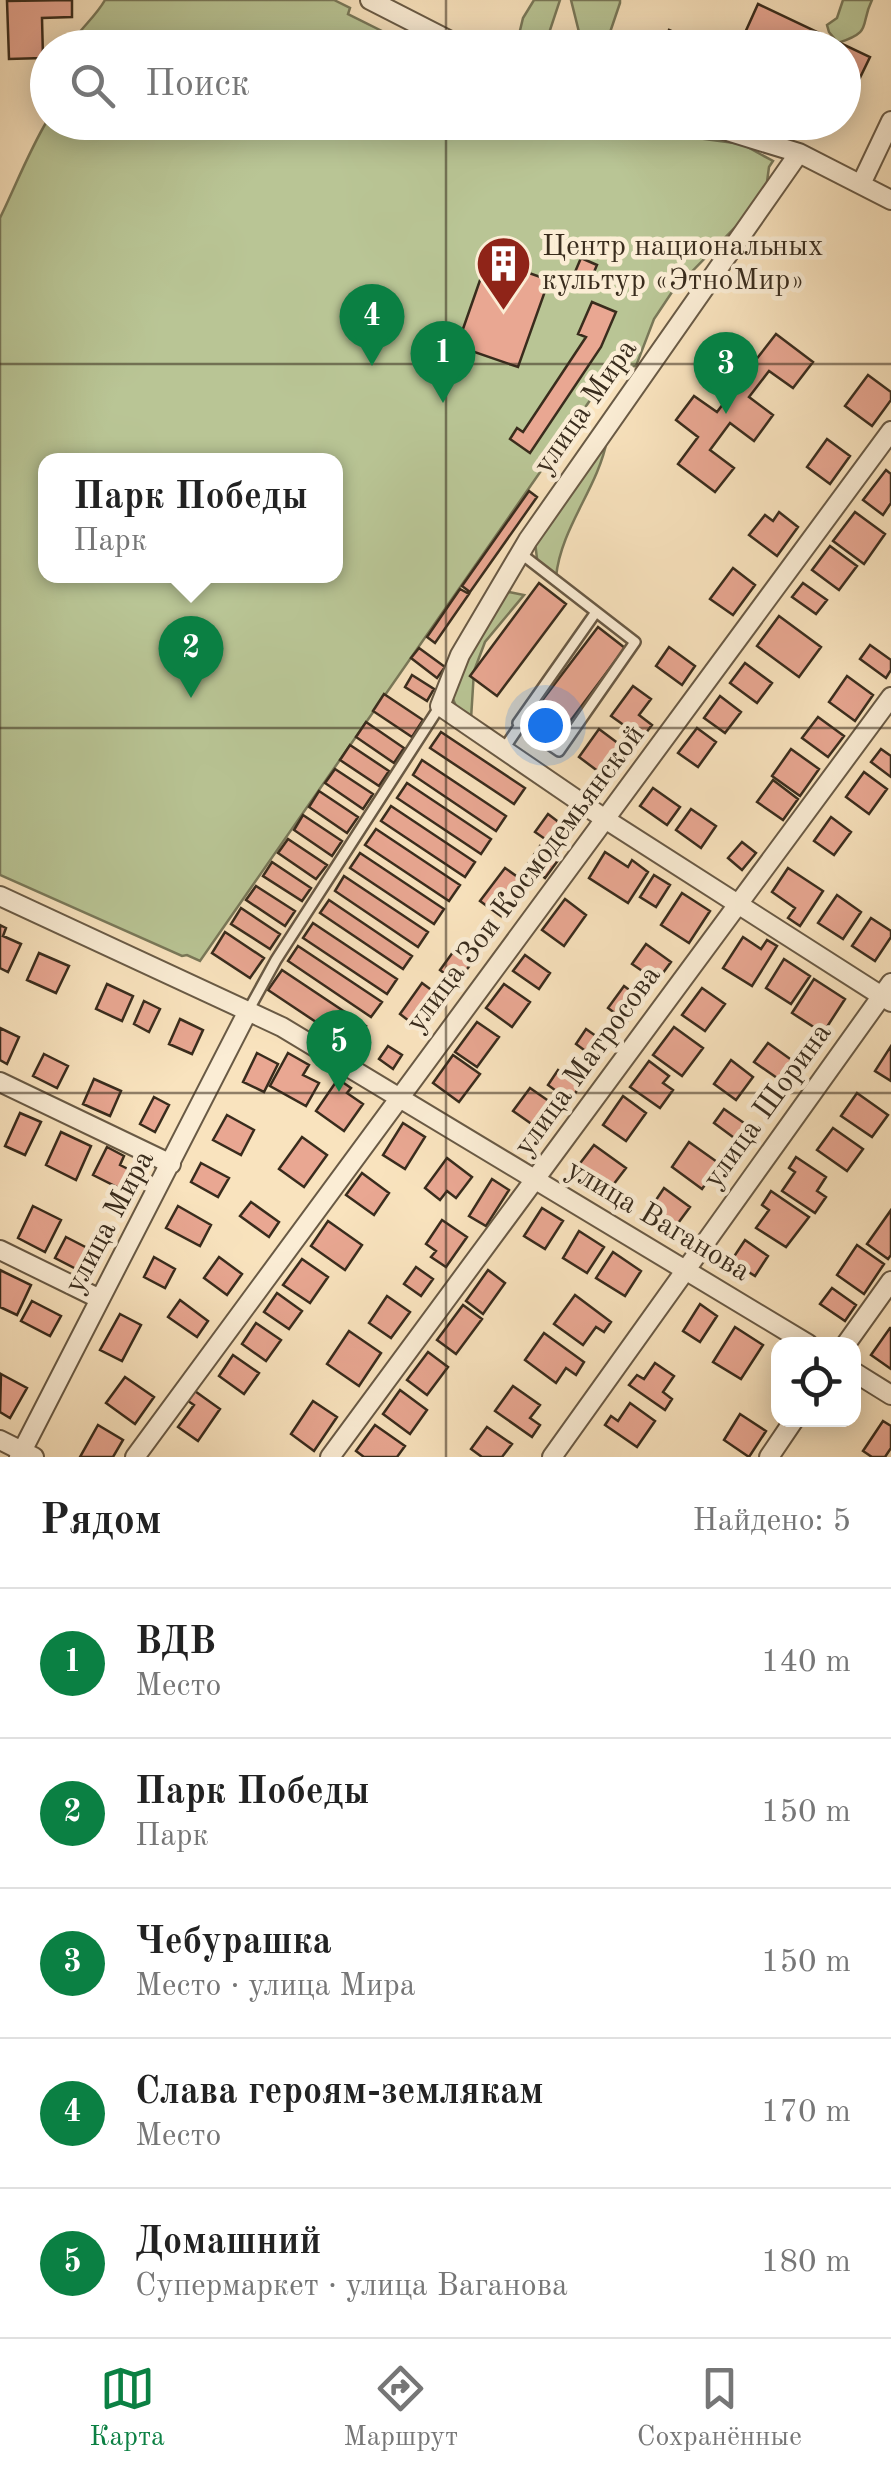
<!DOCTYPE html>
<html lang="ru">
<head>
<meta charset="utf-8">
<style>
  :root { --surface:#fff; --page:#f2f2f2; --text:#222; --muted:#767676; --line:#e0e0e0; --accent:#0b8043 }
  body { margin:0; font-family:"Old Standard TT",serif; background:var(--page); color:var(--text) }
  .controls { position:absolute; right:30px; bottom:30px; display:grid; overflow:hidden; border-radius:20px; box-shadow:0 5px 25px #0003 }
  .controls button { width:90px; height:90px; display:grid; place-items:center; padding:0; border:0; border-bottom:2px solid var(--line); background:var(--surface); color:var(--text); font:50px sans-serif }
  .you { position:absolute; left:545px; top:725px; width:35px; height:35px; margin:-25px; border:8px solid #fff; border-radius:50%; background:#1a73e8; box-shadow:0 0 0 15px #1a73e833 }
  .badge { display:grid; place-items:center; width:65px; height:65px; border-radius:50%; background:var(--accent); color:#fff; font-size:32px; font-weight:700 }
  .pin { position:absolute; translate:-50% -82px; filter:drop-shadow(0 2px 5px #0008) }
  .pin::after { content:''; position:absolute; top:52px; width:35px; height:30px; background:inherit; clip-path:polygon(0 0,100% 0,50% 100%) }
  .popup { position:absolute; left:38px; top:453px; width:305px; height:130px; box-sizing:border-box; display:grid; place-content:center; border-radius:20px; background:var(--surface); filter:drop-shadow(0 2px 8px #0005); font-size:32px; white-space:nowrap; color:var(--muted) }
  .popup b { font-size:38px; color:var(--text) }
  .popup::after { content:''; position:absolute; left:50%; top:100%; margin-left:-20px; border:20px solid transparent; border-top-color:var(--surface) }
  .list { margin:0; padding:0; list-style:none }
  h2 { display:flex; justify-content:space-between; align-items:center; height:130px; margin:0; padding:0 40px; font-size:42px }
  h2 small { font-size:32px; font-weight:400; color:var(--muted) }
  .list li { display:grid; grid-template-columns:65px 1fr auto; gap:30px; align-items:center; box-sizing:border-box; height:150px; padding:0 40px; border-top:2px solid var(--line) }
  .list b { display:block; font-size:38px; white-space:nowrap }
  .list p { margin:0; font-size:32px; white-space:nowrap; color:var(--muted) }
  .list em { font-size:32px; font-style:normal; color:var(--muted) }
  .icon { flex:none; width:55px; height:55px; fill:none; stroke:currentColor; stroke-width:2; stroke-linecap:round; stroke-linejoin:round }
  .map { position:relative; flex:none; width:891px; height:1457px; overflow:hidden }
  .search { position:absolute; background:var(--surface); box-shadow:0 5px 25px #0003; left:30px; right:30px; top:30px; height:110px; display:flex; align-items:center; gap:25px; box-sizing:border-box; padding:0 35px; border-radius:55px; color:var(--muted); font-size:38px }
  .sheet { height:880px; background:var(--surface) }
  nav { display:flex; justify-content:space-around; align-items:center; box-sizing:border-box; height:140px; border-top:2px solid var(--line); background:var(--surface); font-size:28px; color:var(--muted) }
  nav a { display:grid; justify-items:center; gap:5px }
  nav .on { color:var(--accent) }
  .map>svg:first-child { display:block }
  .green { fill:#b9c595; stroke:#797859; stroke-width:2.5; fill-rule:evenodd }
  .building { fill:#e9a792; stroke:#392c1d; stroke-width:2.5 }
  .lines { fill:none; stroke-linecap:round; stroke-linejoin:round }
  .lane-casing { stroke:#695a45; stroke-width:14 }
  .street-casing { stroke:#695a45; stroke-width:22 }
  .lane { stroke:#fbedd5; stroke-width:9 }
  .street { stroke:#fbedd5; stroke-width:18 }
  .grid { fill:none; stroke:#392c1d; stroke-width:2.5; stroke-opacity:0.55 }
  .labels { text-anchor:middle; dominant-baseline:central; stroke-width:9; stroke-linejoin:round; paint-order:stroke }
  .poi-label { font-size:30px; fill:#392c1d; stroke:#fbedd5; text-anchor:start }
  .street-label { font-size:30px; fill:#392c1d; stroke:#fbedd5 }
</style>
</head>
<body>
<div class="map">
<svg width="891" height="1457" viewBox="0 0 891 1457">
  <rect width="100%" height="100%" fill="#f9e3be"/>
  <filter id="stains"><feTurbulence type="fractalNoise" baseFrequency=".002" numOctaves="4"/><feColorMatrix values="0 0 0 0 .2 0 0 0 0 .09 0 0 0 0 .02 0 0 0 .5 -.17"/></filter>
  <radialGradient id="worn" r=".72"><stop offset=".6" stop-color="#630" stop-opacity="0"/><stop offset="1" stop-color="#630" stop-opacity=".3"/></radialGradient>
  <path class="green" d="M 105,0 L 334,0 L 350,8 L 348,14 L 414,47 L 69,47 C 79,29 95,18 105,0 Z
    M 534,0 L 560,0 L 549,33 L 551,42 L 561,45 L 576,38 L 579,32 L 571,0 L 620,0 L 620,3 L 605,47 L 516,47 L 523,18 Z
    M 843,0 L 872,0 C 859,26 874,31 838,43 L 829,32 L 827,25 L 837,18 Z
    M 47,121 L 643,123 L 697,138 L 742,144 L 773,161 L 769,167 L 767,182 L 749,213 L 672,292 L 654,319 L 636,366 L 616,370 L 613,380 L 604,390 L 600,386 L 200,961 L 187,955 L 182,956 L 0,875 L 0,218 C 16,185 29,151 47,121 ZM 46,460 L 336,460 L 336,576 L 46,576 Z
    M 607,440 C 598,488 561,527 556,577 L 538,567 L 535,542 Z
    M 509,592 L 524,595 L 485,642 L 474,671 L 471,719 L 459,713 L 449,690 L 455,655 L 467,625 Z"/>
  <path class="building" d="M 72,0 L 72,17 L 42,18 L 43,58 L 9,59 L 7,1 Z
    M 758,4 L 870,57 L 855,88 L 844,83 L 844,48 L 769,48 L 744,35 Z
    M 669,30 L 709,48 L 661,48 Z
    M 581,258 L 597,265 L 591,279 L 575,272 Z
    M 506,265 L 549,280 L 518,367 L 457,346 L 485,266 L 503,273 Z
    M 592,302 L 616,312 L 601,347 L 530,453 L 510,439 L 517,428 L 523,432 L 586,337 L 578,334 Z
    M 776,334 L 813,362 L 793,388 L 769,371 L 749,397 L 773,415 L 754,441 L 730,423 L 710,450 L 734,468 L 715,492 L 678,464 L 698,437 L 676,420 L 694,396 L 717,412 L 736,387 L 713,370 L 733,344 L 755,361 Z
    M 868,375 L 891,392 L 891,400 L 872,426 L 845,406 Z
    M 827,439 L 850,456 L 830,484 L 807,467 Z
    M 886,470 L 891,474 L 891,503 L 883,515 L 863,500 Z
    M 529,491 L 537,497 L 470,592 L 462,586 Z
    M 779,512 L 798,527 L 777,556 L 749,535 L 765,515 L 773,521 Z
    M 855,512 L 885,534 L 864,564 L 833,541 Z
    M 830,546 L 857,566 L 839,590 L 812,570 Z
    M 733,568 L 755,585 L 733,615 L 710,599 Z
    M 539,583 L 566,604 L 497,696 L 470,676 Z
    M 803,583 L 827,600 L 816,614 L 792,597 Z
    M 460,589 L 469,594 L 435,643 L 427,637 Z
    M 779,616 L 821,647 L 799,677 L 757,646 Z
    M 598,627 L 625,648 L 556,740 L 528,719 Z
    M 870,645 L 891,660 L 891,670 L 886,678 L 860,659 Z
    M 669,647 L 695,666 L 682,685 L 656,666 Z
    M 419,648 L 445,667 L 437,678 L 411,658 Z
    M 745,663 L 772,683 L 757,703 L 730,683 Z
    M 412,675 L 434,689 L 427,701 L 405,687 Z
    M 847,676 L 873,695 L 855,721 L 829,702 Z
    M 633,686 L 651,699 L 639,715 L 652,725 L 642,738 L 611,716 Z
    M 384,694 L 423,720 L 412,737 L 373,711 Z
    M 720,696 L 741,712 L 725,733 L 704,718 Z
    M 818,717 L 844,736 L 828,757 L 802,738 Z
    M 366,722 L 404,748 L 394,763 L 356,737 Z
    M 697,728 L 716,742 L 698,767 L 678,753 Z
    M 599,729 L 631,753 L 611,781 L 579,757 Z
    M 441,732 L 525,788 L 514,804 L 430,748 Z
    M 350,745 L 389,771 L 379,786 L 340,760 Z
    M 791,749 L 819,769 L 800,796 L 772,776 Z
    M 881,749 L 891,756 L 891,777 L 871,762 Z
    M 422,760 L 506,816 L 496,831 L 413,775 Z
    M 335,769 L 373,794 L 363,809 L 325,783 Z
    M 864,772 L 887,789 L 869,814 L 846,797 Z
    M 773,780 L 798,799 L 783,820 L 757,802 Z
    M 407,783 L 491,839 L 481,854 L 397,798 Z
    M 653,788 L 680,807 L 667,825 L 640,806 Z
    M 319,791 L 358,817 L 347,833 L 309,807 Z
    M 391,806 L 475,862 L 465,877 L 381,821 Z
    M 691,809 L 716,826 L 701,848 L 676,830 Z
    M 548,814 L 573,833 L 561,850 L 535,832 Z
    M 303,815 L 342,841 L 332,856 L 294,830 Z
    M 831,817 L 851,832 L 834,855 L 814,841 Z
    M 376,829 L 460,885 L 449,901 L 365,845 Z
    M 288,839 L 327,865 L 316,879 L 278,853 Z
    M 742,842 L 756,853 L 742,870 L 728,858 Z
    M 540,846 L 559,859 L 545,878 L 527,865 Z
    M 605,852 L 628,867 L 632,860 L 648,872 L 628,903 L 589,878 Z
    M 360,853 L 444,909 L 434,924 L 350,868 Z
    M 272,862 L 311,888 L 302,901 L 263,876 Z
    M 505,868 L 529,885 L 505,919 L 480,901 Z
    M 788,868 L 823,891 L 800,926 L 788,918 L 795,908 L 772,892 Z
    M 654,875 L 670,885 L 656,907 L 640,897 Z
    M 344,876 L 428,932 L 418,947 L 335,891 Z
    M 256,886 L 295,911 L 285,926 L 246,900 Z
    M 682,893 L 710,911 L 689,943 L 661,925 Z
    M 837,895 L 861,912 L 843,939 L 818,923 Z
    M 565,899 L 586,915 L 564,946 L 542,930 Z
    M 329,900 L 412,956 L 403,969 L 320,913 Z
    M 241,908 L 280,934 L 270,949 L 231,924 Z
    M 871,918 L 891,931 L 891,937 L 875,961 L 852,946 Z
    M 313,923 L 397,979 L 387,994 L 303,938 Z
    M 0,925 L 6,928 L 3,936 L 21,944 L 8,972 L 0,968 Z
    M 225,932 L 264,958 L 250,978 L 212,953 Z
    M 743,937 L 761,949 L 767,940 L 777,946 L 752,986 L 723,968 Z
    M 461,941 L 478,954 L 457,983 L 440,970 Z
    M 646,944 L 671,962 L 657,981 L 632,964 Z
    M 298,946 L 382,1002 L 371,1017 L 288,961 Z
    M 39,953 L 69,966 L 56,993 L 27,980 Z
    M 525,955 L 550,973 L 539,989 L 513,971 Z
    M 784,959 L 810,976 L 791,1004 L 766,988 Z
    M 282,970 L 366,1026 L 352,1046 L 268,990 Z
    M 814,979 L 845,999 L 823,1033 L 792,1013 Z
    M 422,983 L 445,1000 L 422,1031 L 400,1014 Z
    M 107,984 L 133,996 L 122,1021 L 96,1009 Z
    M 504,984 L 530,1002 L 512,1027 L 486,1008 Z
    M 624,986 L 643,1000 L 627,1022 L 608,1008 Z
    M 702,988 L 725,1004 L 705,1031 L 682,1015 Z
    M 144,1001 L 160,1009 L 149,1032 L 134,1024 Z
    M 180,1019 L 203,1030 L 192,1054 L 169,1044 Z
    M 477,1022 L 499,1037 L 477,1067 L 455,1052 Z
    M 674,1027 L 703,1048 L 682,1076 L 653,1055 Z
    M 0,1028 L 19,1037 L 7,1064 L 0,1060 Z
    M 586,1029 L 610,1046 L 599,1061 L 576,1044 Z
    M 768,1043 L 793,1061 L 780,1080 L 754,1062 Z
    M 388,1046 L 402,1055 L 393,1069 L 379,1059 Z
    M 891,1046 L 891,1081 L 875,1071 Z
    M 257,1053 L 278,1064 L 264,1092 L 243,1082 Z
    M 288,1053 L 309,1065 L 303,1075 L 319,1083 L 306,1106 L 270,1086 Z
    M 44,1054 L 68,1066 L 57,1088 L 33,1076 Z
    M 453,1055 L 480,1074 L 459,1102 L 433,1083 Z
    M 731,1060 L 753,1077 L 736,1100 L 714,1084 Z
    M 649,1061 L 669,1076 L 663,1083 L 673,1090 L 660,1108 L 630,1087 Z
    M 558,1070 L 580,1086 L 570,1101 L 548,1085 Z
    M 94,1079 L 121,1091 L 110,1116 L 83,1104 Z
    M 338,1079 L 351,1088 L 347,1093 L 363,1104 L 344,1131 L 316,1111 Z
    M 530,1088 L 563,1111 L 546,1134 L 513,1111 Z
    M 857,1093 L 888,1115 L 872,1137 L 841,1116 Z
    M 623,1096 L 646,1113 L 626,1141 L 603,1125 Z
    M 154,1097 L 169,1105 L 155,1132 L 140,1124 Z
    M 724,1109 L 747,1125 L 737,1140 L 714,1123 Z
    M 20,1113 L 41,1122 L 25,1155 L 5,1146 Z
    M 227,1115 L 254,1130 L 241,1155 L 213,1140 Z
    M 403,1123 L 425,1137 L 405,1169 L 383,1155 Z
    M 833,1128 L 863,1149 L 847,1171 L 817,1150 Z
    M 61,1132 L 91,1146 L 76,1180 L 46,1165 Z
    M 302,1137 L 327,1155 L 304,1187 L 279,1169 Z
    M 689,1142 L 720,1164 L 702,1189 L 672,1167 Z
    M 594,1145 L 626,1168 L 610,1189 L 578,1166 Z
    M 107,1147 L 124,1156 L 120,1165 L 134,1172 L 125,1191 L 93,1175 Z
    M 796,1157 L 826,1177 L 817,1191 L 826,1197 L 815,1213 L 782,1191 L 795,1172 L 789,1168 Z
    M 447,1158 L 472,1177 L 456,1198 L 447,1191 L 440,1200 L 425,1188 Z
    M 201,1163 L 229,1178 L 218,1197 L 191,1182 Z
    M 362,1173 L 389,1193 L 374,1215 L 346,1195 Z
    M 492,1179 L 509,1190 L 486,1226 L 469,1216 Z
    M 664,1188 L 690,1207 L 673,1230 L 648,1212 Z
    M 771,1191 L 809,1217 L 786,1247 L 756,1228 L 769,1210 L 762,1205 Z
    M 251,1202 L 279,1222 L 269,1237 L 240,1216 Z
    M 33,1206 L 61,1220 L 45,1252 L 18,1238 Z
    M 178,1206 L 211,1225 L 200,1246 L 166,1228 Z
    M 542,1208 L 563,1221 L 545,1249 L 524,1236 Z
    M 891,1210 L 891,1255 L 888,1259 L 867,1244 Z
    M 442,1220 L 467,1237 L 446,1267 L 431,1257 L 436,1251 L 426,1244 Z
    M 328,1221 L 362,1245 L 345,1270 L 311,1246 Z
    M 579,1231 L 604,1247 L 587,1273 L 563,1258 Z
    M 66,1237 L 95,1252 L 84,1273 L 55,1258 Z
    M 745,1240 L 768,1256 L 755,1276 L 731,1261 Z
    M 857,1245 L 884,1264 L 864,1294 L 837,1275 Z
    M 613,1252 L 641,1271 L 625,1296 L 596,1278 Z
    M 154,1257 L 175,1269 L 165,1288 L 144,1277 Z
    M 219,1257 L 242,1274 L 227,1295 L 204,1278 Z
    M 302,1259 L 328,1277 L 310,1303 L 283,1285 Z
    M 416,1267 L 433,1279 L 421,1296 L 404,1284 Z
    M 0,1270 L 31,1285 L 17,1315 L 0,1307 Z
    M 488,1270 L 505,1283 L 483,1314 L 466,1301 Z
    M 832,1288 L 856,1305 L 845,1321 L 820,1304 Z
    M 277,1293 L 302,1311 L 289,1329 L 264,1312 Z
    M 575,1295 L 611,1322 L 604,1332 L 596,1327 L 583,1345 L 554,1324 Z
    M 387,1296 L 410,1312 L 391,1338 L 369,1323 Z
    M 180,1300 L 208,1321 L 197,1337 L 168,1317 Z
    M 32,1301 L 61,1316 L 50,1336 L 21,1321 Z
    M 700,1304 L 717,1316 L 700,1342 L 683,1331 Z
    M 463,1305 L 482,1319 L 456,1354 L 437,1340 Z
    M 120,1314 L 141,1325 L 122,1361 L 100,1350 Z
    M 256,1323 L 281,1340 L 266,1361 L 242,1344 Z
    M 735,1327 L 763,1345 L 741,1379 L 713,1362 Z
    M 890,1328 L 891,1328 L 891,1369 L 871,1355 Z
    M 349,1331 L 381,1353 L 359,1386 L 327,1364 Z
    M 544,1333 L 584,1362 L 576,1375 L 566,1368 L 556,1383 L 525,1360 Z
    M 428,1352 L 448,1367 L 427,1395 L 407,1380 Z
    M 233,1355 L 259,1373 L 244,1394 L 219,1376 Z
    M 655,1363 L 674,1376 L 663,1392 L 672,1399 L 665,1410 L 629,1385 L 637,1375 L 644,1379 Z
    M 1,1374 L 27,1388 L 10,1418 L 0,1412 Z
    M 125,1377 L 154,1397 L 135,1424 L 106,1403 Z
    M 513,1386 L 540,1405 L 530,1418 L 540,1425 L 532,1437 L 495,1411 Z
    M 192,1389 L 220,1409 L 198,1441 L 178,1427 L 194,1405 L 185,1399 Z
    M 400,1390 L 427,1410 L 410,1434 L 383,1414 Z
    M 313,1401 L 337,1417 L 314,1451 L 291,1434 Z
    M 630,1403 L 655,1421 L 637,1447 L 605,1425 L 611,1416 L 618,1421 Z
    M 740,1414 L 766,1431 L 749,1457 L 724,1440 Z
    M 883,1421 L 891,1426 L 891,1448 L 885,1457 L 872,1457 L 863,1451 Z
    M 98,1425 L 123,1440 L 113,1457 L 80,1457 Z
    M 375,1425 L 405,1446 L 397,1457 L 364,1457 L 356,1451 Z
    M 487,1427 L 512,1444 L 502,1457 L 482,1457 L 471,1449 Z"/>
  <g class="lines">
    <defs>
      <path id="lane" d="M 520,553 L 524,556 L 635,642 L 559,751 L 518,723 L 596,612
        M 503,750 L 520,725
        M 248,1011 L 276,960 L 440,706"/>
      <path id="street" d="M 370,0 L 464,48
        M 698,122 L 799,153 L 891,200
        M 799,153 L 528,540 L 460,655 L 440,706 L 605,819 L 891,1002
        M 862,182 L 891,121
        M 0,896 L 282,1027 L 808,1344
        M 0,1082 L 171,1164
        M 0,1250 L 100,1299
        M 846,1344 L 891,1281
        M 854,1372 L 891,1395
        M 0,1440 L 34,1457
        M 19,1457 L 248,1011
        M 135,1457 L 891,431
        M 330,1457 L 891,697
        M 552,1457 L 891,983
        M 769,1457 L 794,1420"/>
    </defs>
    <use href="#lane" class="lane-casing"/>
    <use href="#street" class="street-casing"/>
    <use href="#lane" class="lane"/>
    <use href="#street" class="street"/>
  </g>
  <path class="grid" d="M 446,0 L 446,48M 446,122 L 446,1457M 0,364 L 891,364M 0,728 L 891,728M 0,1093 L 891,1093"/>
  <defs>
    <symbol id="building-pin" viewBox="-11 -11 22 30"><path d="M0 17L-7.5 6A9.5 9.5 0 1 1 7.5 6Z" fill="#8f2418" stroke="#fbedd5"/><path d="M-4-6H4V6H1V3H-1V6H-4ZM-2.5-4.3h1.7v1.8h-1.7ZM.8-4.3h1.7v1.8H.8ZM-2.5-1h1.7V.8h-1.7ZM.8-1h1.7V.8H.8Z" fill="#fff"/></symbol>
  </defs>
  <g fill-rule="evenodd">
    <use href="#building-pin" x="472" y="232" width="63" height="86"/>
  </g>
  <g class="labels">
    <g class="poi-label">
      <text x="542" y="247">Центр национальных<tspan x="542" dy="34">культур «ЭтноМир»</tspan></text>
    </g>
    <g class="street-label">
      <text transform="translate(586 407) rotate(-55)">улица Мира</text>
      <text transform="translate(526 879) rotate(-53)">улица Зои Космодемьянской</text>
      <text transform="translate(588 1061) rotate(-54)">улица Матросова</text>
      <text transform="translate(768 1106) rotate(-54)">улица Шорина</text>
      <text transform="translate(658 1221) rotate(31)">улица Ваганова</text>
      <text transform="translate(110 1222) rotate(-62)">улица Мира</text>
    </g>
  </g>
  <rect width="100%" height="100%" filter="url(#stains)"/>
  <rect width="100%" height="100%" fill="url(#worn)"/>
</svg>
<div class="controls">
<button><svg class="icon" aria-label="locate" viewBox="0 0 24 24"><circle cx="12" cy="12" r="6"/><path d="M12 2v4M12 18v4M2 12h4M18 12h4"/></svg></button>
</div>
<div class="you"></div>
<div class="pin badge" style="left:443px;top:403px">1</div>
<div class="pin badge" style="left:191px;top:698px">2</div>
<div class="popup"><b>Парк Победы</b>Парк</div>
<div class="pin badge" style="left:726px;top:414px">3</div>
<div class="pin badge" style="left:372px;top:366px">4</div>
<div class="pin badge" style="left:339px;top:1092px">5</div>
<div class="search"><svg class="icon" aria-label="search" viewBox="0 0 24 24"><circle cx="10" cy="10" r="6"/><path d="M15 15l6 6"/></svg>Поиск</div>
</div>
<section class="sheet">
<h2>Рядом<small>Найдено: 5</small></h2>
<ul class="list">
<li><span class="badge">1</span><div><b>ВДВ</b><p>Место</p></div><em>140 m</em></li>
<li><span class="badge">2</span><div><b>Парк Победы</b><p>Парк</p></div><em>150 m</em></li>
<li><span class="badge">3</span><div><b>Чебурашка</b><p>Место · улица Мира</p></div><em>150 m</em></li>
<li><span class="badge">4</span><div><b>Слава героям-землякам</b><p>Место</p></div><em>170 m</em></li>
<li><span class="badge">5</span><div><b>Домашний</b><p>Супермаркет · улица Ваганова</p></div><em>180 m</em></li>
</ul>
</section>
<nav>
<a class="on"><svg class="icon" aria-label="map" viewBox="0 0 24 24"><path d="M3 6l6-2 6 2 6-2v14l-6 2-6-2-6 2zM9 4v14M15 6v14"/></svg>Карта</a>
<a><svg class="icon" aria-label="directions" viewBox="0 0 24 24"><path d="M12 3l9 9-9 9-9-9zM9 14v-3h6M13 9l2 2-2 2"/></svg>Маршрут</a>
<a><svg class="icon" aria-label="saved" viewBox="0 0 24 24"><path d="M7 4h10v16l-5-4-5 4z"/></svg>Сохранённые</a>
</nav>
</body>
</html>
